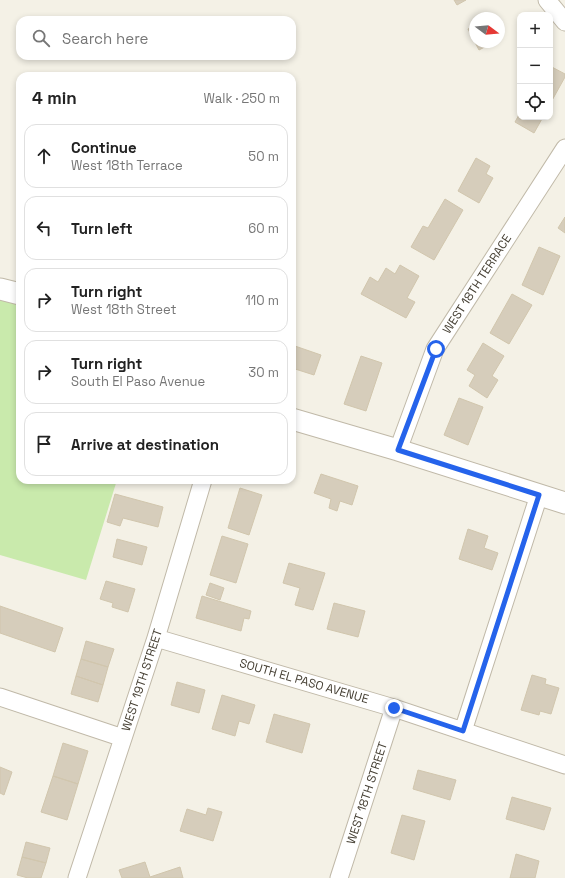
<!DOCTYPE html>
<html lang="en">
<head>
<meta charset="utf-8">
<style>
  :root { --surface:#fff; --page:#f6f6f6; --text:#222; --muted:#767676; --line:#e0e0e0 }
  body { margin:0; font-family:"Space Grotesk",sans-serif; background:var(--page); color:var(--text) }
  .controls { position:absolute; right:12px; top:12px; display:grid; overflow:hidden; border-radius:8px; box-shadow:0 2px 6px #0003 }
  .controls button { width:36px; height:36px; display:grid; place-items:center; padding:0; border:0; border-bottom:1px solid var(--line); background:var(--surface); color:var(--text); font:20px sans-serif }
  .compass { position:absolute; left:469px; top:12px; width:36px; height:36px; border-radius:50%; background:var(--surface); box-shadow:0 2px 6px #0003; rotate:106deg }
  .stop { position:absolute; width:12px; height:12px; margin:-9px; border:3px solid #2563eb; border-radius:50%; background:#fff }
  .stop.end { background:#2563eb; border-color:#fff; box-shadow:0 1px 4px #0008 }
  .list { margin:0; padding:0; list-style:none }
  h2 { display:flex; justify-content:space-between; align-items:center; height:52px; margin:0; padding:0 16px; font-size:17px }
  h2 small { font-size:13px; font-weight:400; color:var(--muted) }
  .list li { display:grid; grid-template-columns:26px 1fr auto; gap:12px; align-items:center; box-sizing:border-box; height:64px; margin:0 8px 8px; padding:0 8px; border:1px solid var(--line); border-radius:12px }
  .list b { display:block; font-size:15px; white-space:nowrap }
  .list p { margin:0; font-size:13px; white-space:nowrap; color:var(--muted) }
  .list em { font-size:13px; font-style:normal; color:var(--muted) }
  .icon { flex:none; width:22px; height:22px; fill:none; stroke:currentColor; stroke-width:2; stroke-linecap:round; stroke-linejoin:round }
  .map { position:relative; flex:none; width:565px; height:878px; overflow:hidden }
  .search { position:absolute; background:var(--surface); box-shadow:0 2px 6px #0003; left:16px; top:16px; width:280px; height:44px; display:flex; align-items:center; gap:10px; box-sizing:border-box; padding:0 14px; border-radius:12px; color:var(--muted); font-size:15px }
  .panel { position:absolute; background:var(--surface); box-shadow:0 2px 6px #0003; left:16px; top:72px; width:280px; height:412px; border-radius:12px }
  .map>svg:first-child { display:block }
  .green { fill:#c9eaac }
  .building { fill:#d6cdbb; stroke:#d1c6ad }
  .lines { fill:none; stroke-linecap:round; stroke-linejoin:round }
  .minor-casing { stroke:#c0b9a8; stroke-width:19 }
  .tertiary-casing { stroke:#c0b9a8; stroke-width:23 }
  .minor { stroke:#fff; stroke-width:17 }
  .tertiary { stroke:#fff; stroke-width:21 }
  .route { stroke:#2563eb; stroke-width:5 }
  .labels { text-anchor:middle; dominant-baseline:central; stroke-width:3; stroke-linejoin:round; paint-order:stroke }
  .street-label { font-size:12px; fill:#474135; stroke:#fff }
</style>
</head>
<body>
<div class="map">
<svg width="565" height="878" viewBox="0 0 565 878">
  <rect width="100%" height="100%" fill="#f4f1e6"/>
  <path class="green" d="M 0,299 L 20,304 L 20,480 L 117,480 L 86,580 L 0,555 Z"/>
  <path class="building" d="M 454,0 L 466,0 L 457,5 Z
    M 475,25 L 475,42 L 494,42 L 479,50 L 468,29 Z
    M 550,66 L 565,74 L 565,77 L 550,104 Z
    M 520,113 L 520,117 L 543,117 L 534,133 L 515,122 Z
    M 476,158 L 490,166 L 486,174 L 493,178 L 479,203 L 458,191 Z
    M 445,199 L 463,210 L 434,260 L 411,247 L 423,226 L 428,228 Z
    M 565,217 L 565,233 L 558,228 Z
    M 539,247 L 560,256 L 543,295 L 522,285 Z
    M 400,265 L 419,276 L 407,298 L 415,302 L 406,318 L 361,294 L 370,277 L 378,282 L 386,268 L 395,274 Z
    M 512,294 L 532,305 L 509,344 L 490,333 Z
    M 483,343 L 504,356 L 492,376 L 498,380 L 487,398 L 469,386 L 475,375 L 467,370 Z
    M 292,345 L 321,355 L 314,375 L 292,368 Z
    M 361,356 L 382,363 L 366,411 L 344,404 Z
    M 459,398 L 483,407 L 468,445 L 444,435 Z
    M 321,474 L 358,486 L 352,505 L 340,501 L 337,511 L 329,508 L 331,499 L 314,493 Z
    M 240,488 L 262,495 L 249,535 L 228,528 Z
    M 115,494 L 163,507 L 158,527 L 123,518 L 120,526 L 107,522 Z
    M 468,529 L 488,536 L 484,548 L 498,553 L 492,570 L 459,559 Z
    M 222,536 L 248,544 L 236,583 L 210,575 Z
    M 117,539 L 147,547 L 142,565 L 113,557 Z
    M 289,563 L 325,573 L 313,610 L 295,605 L 300,588 L 283,583 Z
    M 106,581 L 135,589 L 128,612 L 112,607 L 113,603 L 100,599 Z
    M 210,583 L 224,588 L 220,600 L 206,595 Z
    M 202,596 L 251,611 L 249,619 L 244,618 L 241,631 L 196,618 Z
    M 334,603 L 365,611 L 358,637 L 327,629 Z
    M 0,606 L 63,628 L 55,652 L 0,633 Z
    M 86,641 L 114,649 L 108,667 L 81,659 Z
    M 81,659 L 108,667 L 103,685 L 76,676 Z
    M 532,675 L 546,679 L 545,684 L 559,688 L 551,714 L 540,711 L 539,715 L 521,710 Z
    M 76,676 L 103,685 L 98,702 L 71,694 Z
    M 177,682 L 205,690 L 199,713 L 171,705 Z
    M 222,695 L 255,705 L 249,724 L 239,721 L 235,736 L 212,729 Z
    M 274,714 L 310,724 L 302,753 L 266,742 Z
    M 63,743 L 88,751 L 78,784 L 53,776 Z
    M 0,767 L 12,772 L 4,795 L 0,793 Z
    M 418,770 L 456,780 L 450,800 L 413,789 Z
    M 53,776 L 78,784 L 67,820 L 41,812 Z
    M 512,797 L 551,808 L 544,830 L 506,819 Z
    M 208,808 L 222,812 L 213,841 L 180,831 L 187,809 L 206,815 Z
    M 402,815 L 425,821 L 414,860 L 391,853 Z
    M 26,842 L 50,848 L 46,863 L 22,857 Z
    M 516,854 L 539,861 L 535,878 L 510,878 Z
    M 22,857 L 46,863 L 41,878 L 28,878 L 17,875 Z
    M 145,862 L 150,877 L 180,867 L 183,878 L 122,878 L 119,870 Z"/>
  <g class="lines">
    <defs>
      <path id="minor" d="M 547,0 L 565,22
        M 398,450 L 435,349 L 565,148
        M 156,638 L 394,708 L 565,765
        M 0,697 L 123,738
        M 463,731 L 539,495
        M 77,878 L 156,638 L 203,480
        M 339,878 L 394,708"/>
      <path id="tertiary" d="M 0,289 L 20,294
        M 292,419 L 398,450 L 565,503"/>
    </defs>
    <use href="#minor" class="minor-casing"/>
    <use href="#tertiary" class="tertiary-casing"/>
    <use href="#minor" class="minor"/>
    <use href="#tertiary" class="tertiary"/>
  </g>
  <g class="lines">
    <path class="route" d="M 394,708 L 463,731 L 539,495 L 398,450 L 436,349"/>
  </g>
  <g class="labels">
    <g class="street-label">
      <text transform="translate(477 284) rotate(-57)">WEST 18TH TERRACE</text>
      <text transform="translate(142 680) rotate(-72)">WEST 19TH STREET</text>
      <text transform="translate(304 681) rotate(16)">SOUTH EL PASO AVENUE</text>
      <text transform="translate(367 793) rotate(-72)">WEST 18TH STREET</text>
    </g>
  </g>
</svg>
<div class="controls">
<button>+</button>
<button>−</button>
<button><svg class="icon" aria-label="locate" viewBox="0 0 24 24"><circle cx="12" cy="12" r="6"/><path d="M12 2v4M12 18v4M2 12h4M18 12h4"/></svg></button>
</div>
<svg class="compass" viewBox="-18 -18 36 36"><path d="M0-13l5 13h-10z" fill="#e53935"/><path d="M0 13l5-13h-10z" fill="#767676"/></svg>
<div class="stop" style="left:436px;top:349px"></div>
<div class="stop end" style="left:394px;top:708px"></div>
<div class="search"><svg class="icon" aria-label="search" viewBox="0 0 24 24"><circle cx="10" cy="10" r="6"/><path d="M15 15l6 6"/></svg>Search here</div>
<section class="panel">
<h2>4 min<small>Walk · 250 m</small></h2>
<ul class="list">
<li><svg class="icon" aria-label="ahead" viewBox="0 0 24 24"><path d="M12 20V5M6 11l6-6 6 6"/></svg><div><b>Continue</b><p>West 18th Terrace</p></div><em>50 m</em></li>
<li><svg class="icon" aria-label="left" viewBox="0 0 24 24"><path d="M17 20v-9H6M10 6l-5 5 5 5"/></svg><div><b>Turn left</b></div><em>60 m</em></li>
<li><svg class="icon" aria-label="right" viewBox="0 0 24 24"><path d="M7 20v-9h11M14 6l5 5-5 5"/></svg><div><b>Turn right</b><p>West 18th Street</p></div><em>110 m</em></li>
<li><svg class="icon" aria-label="right" viewBox="0 0 24 24"><path d="M7 20v-9h11M14 6l5 5-5 5"/></svg><div><b>Turn right</b><p>South El Paso Avenue</p></div><em>30 m</em></li>
<li><svg class="icon" aria-label="arrive" viewBox="0 0 24 24"><path d="M6 21V4h12l-3 4 3 4H6"/></svg><div><b>Arrive at destination</b></div></li>
</ul>
</section>
</div>
</body>
</html>
